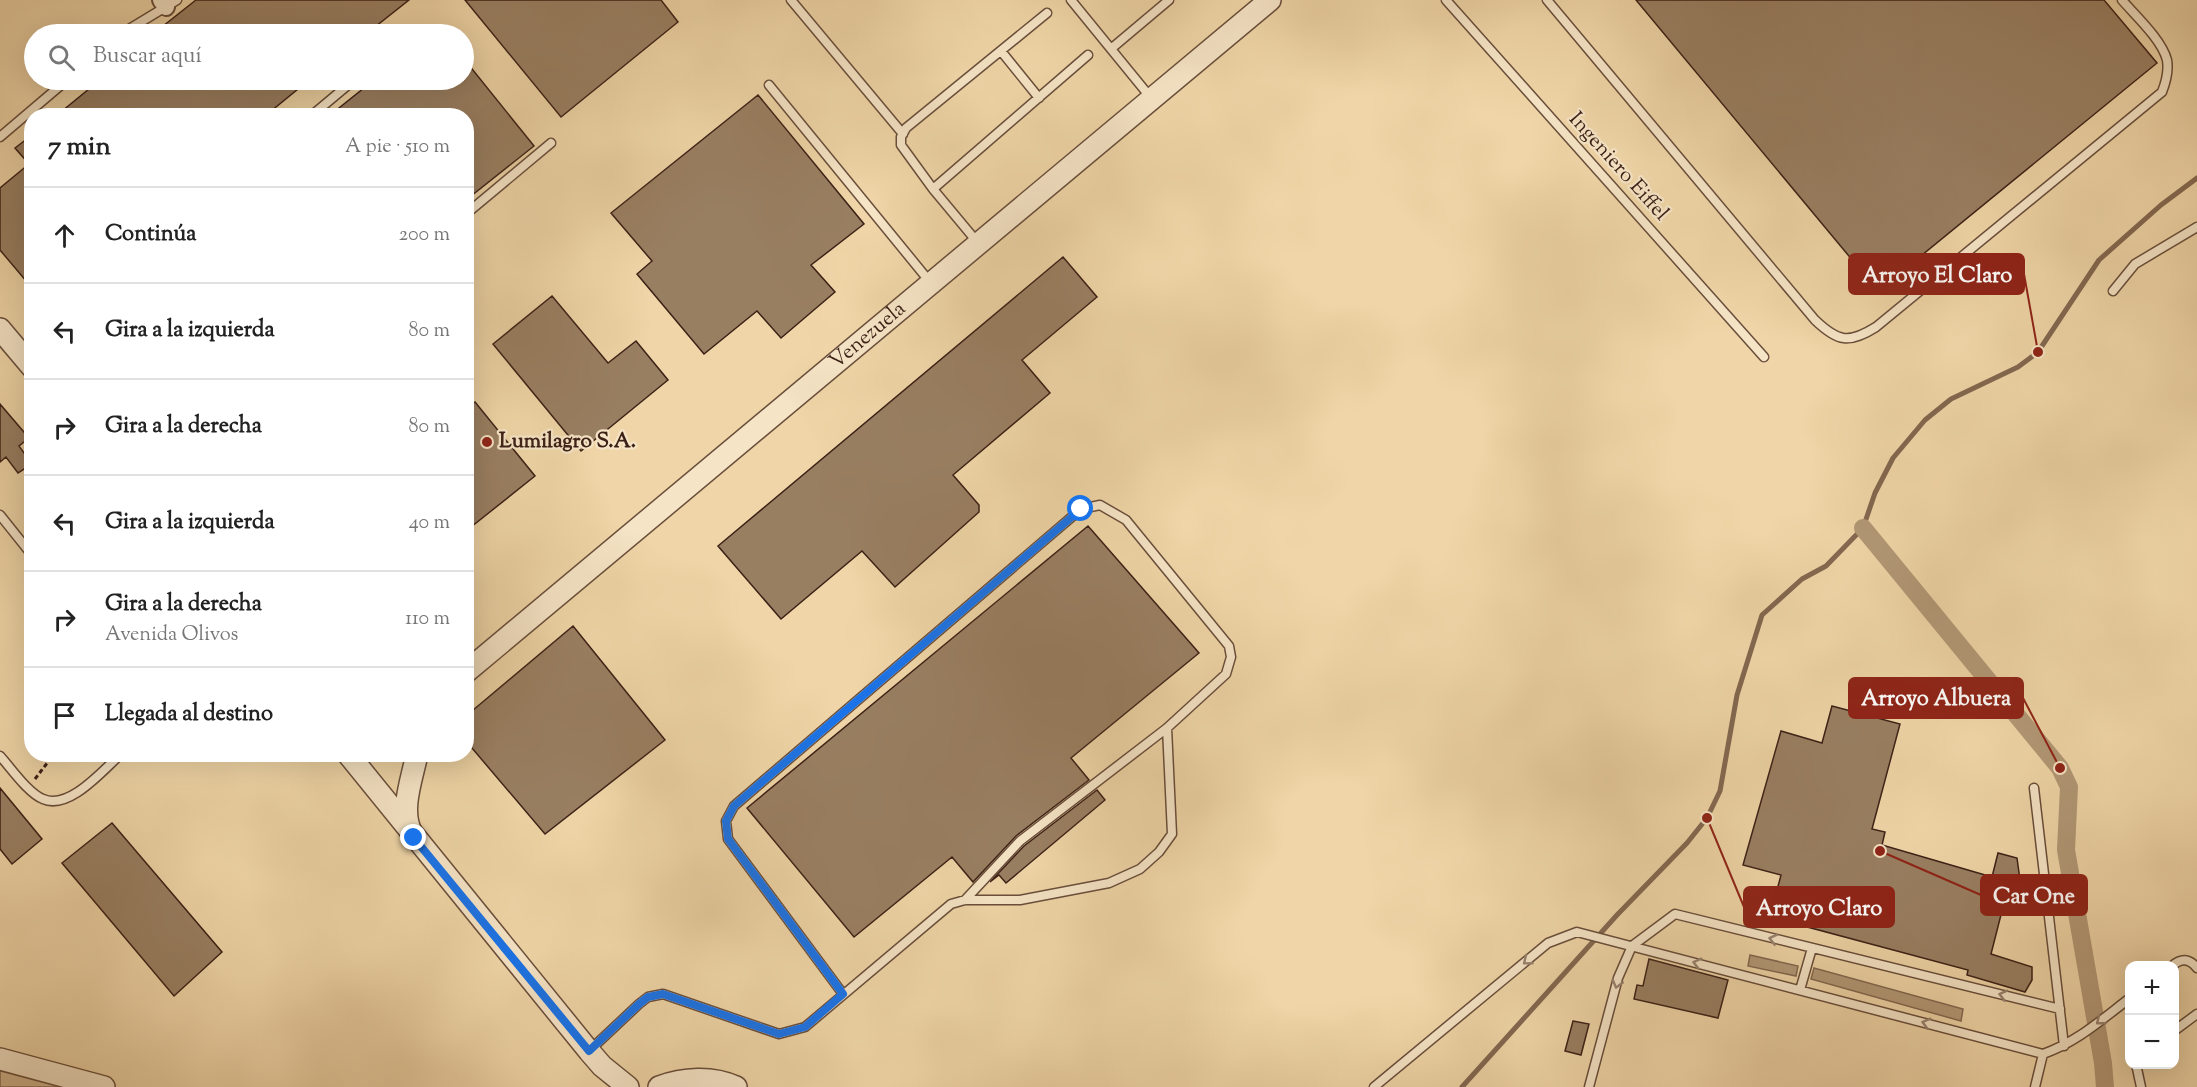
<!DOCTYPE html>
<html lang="es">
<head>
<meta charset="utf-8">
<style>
  :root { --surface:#fff; --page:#f6f6f6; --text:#222; --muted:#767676; --line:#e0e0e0 }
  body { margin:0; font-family:"Sorts Mill Goudy",serif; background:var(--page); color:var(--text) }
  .controls { position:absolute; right:18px; bottom:18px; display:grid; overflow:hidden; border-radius:12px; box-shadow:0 6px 24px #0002 }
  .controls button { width:54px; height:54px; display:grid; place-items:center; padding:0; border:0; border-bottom:2px solid var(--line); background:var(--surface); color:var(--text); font:30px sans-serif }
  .stop { position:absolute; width:18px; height:18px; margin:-14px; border:4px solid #1a73e8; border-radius:50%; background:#fff }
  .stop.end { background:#1a73e8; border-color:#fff; box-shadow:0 2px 6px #0008 }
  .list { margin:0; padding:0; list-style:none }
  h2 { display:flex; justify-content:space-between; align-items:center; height:78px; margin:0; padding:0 24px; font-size:26px }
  h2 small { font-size:20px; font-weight:400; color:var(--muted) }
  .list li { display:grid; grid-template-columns:39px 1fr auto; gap:18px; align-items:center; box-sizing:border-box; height:96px; padding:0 24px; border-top:2px solid var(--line) }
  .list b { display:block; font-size:22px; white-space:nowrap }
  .list p { margin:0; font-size:20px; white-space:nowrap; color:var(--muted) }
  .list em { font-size:20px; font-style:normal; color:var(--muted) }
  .icon { flex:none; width:33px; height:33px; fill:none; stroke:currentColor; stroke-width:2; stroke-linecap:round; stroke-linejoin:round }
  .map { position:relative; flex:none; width:2197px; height:1087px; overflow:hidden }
  .search { position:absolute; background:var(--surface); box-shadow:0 6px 24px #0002; left:24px; top:24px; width:450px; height:66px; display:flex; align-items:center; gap:15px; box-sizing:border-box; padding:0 21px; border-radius:33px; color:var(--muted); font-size:22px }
  .panel { position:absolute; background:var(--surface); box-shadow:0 6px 24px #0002; left:24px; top:108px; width:450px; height:654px; border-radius:24px }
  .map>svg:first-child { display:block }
  .green { fill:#d1b68f; stroke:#866c53; stroke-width:1.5 }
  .water { fill:#b29876; stroke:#836850; stroke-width:1.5 }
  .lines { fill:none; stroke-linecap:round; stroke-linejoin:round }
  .stream { stroke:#836850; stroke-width:5 }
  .canal { stroke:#b29876; stroke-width:18 }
  .building { fill:#997f62; stroke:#3c2117; stroke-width:1.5 }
  .service-casing { stroke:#694e3b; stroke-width:11 }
  .minor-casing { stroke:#694e3b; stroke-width:20 }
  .tertiary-casing { stroke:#694e3b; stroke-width:24 }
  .path { stroke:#3c2117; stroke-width:3; stroke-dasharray:4.5 3; stroke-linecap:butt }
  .service { stroke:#f5e4c6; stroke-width:8 }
  .minor { stroke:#f5e4c6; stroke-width:16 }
  .tertiary { stroke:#f5e4c6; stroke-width:21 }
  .oneway { stroke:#98826e }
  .route { stroke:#1a73e8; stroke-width:8 }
  .poi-dot { fill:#8f2418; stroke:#f5e4c6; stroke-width:2 }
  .labels { text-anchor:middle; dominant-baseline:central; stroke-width:4.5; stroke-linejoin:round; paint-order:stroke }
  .street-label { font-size:21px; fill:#3c2117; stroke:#f5e4c6 }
  .poi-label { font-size:21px; font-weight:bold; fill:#3c2117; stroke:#f5e4c6; text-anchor:start }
  .leader { fill:none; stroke:#8f2418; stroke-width:2 }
  .callout-dot { fill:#8f2418; stroke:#f5e4c6; stroke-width:2 }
  .callout { fill:#8f2418; stroke:#8f2418; stroke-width:2 }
  .callout-label { font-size:22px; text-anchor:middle; font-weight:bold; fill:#fff }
</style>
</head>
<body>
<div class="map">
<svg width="2197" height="1087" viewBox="0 0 2197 1087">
  <rect width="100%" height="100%" fill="#efd5a7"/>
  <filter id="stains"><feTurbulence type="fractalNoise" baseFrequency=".00333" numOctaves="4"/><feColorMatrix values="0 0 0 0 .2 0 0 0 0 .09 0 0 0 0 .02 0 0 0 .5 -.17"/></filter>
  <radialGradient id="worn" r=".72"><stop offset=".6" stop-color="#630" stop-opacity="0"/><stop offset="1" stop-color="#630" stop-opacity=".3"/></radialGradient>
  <path class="green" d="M 0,1066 L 76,1087 L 0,1087 Z"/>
  <path class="water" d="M 1750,955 L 1798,966 L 1796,976 L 1748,966 Z
    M 1814,968 L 1963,1009 L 1961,1021 L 1811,979 Z"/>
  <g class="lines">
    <path class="stream" d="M 1462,1087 L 1617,915 L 1687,843 L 1707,818 L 1720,791 L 1737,695 L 1762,615 L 1802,579 L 1826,566 L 1863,528 L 1875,493 L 1893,458 L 1925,420 L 1951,399 L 2018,367 L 2038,352 L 2099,260 L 2161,205 L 2197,178"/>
    <path class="canal" d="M 1863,528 L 2060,768 L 2069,787 L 2066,850 L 2103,1063 L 2105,1087"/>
  </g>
  <path class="building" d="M 196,0 L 409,0 L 366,34 L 153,34 Z
    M 465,0 L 661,0 L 678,22 L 561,117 Z
    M 1636,0 L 2104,0 L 2157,63 L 1878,291 Z
    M 464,59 L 534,146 L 466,200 L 466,116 L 329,116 L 374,80 L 464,80 Z
    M 100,80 L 309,80 L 265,116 L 56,116 Z
    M 758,95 L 864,224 L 811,265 L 835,292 L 781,338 L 757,311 L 704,354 L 637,274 L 652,261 L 611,213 Z
    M 32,135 L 32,288 L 0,250 L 0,188 L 29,164 L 15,148 Z
    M 1063,257 L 1097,297 L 1022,360 L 1050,393 L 953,475 L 979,505 L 979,512 L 895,587 L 862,551 L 781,619 L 718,546 Z
    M 552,296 L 608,363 L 636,341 L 668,380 L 581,451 L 493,344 Z
    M 475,402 L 535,476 L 466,531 L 466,409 Z
    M 0,404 L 29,438 L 19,446 L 32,464 L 18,473 L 6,457 L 0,462 Z
    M 1088,526 L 1199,653 L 1071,758 L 1089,780 L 1016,836 L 973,882 L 952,857 L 854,937 L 747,808 Z
    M 573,626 L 665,740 L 545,834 L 466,741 L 466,716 Z
    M 1832,706 L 1900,724 L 1872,829 L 1885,832 L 1882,845 L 1992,877 L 1998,853 L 2017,858 L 2020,880 L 2014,905 L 2004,903 L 1991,954 L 2032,967 L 2032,980 L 2025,992 L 1967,975 L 1968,970 L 1770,917 L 1781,875 L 1743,865 L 1781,731 L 1822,743 Z
    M 0,788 L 42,839 L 12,864 L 0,849 Z
    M 1097,790 L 1105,800 L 1006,883 L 999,875 L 990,882 L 1024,846 Z
    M 112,823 L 222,952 L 174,996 L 62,863 Z
    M 1649,959 L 1728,980 L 1718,1018 L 1634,999 L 1637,985 L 1643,986 Z
    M 1573,1021 L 1589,1024 L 1581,1055 L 1565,1051 Z"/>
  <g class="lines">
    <defs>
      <path id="service" d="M 791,0 L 903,134
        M 1071,0 L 1151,98
        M 1446,0 L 1764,357
        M 1547,0 L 1815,320 C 1838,342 1849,344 1876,327 L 2162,92 C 2166,82 2169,72 2167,60 C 2162,40 2136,16 2122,0
        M 121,34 L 177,0
        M 1112,48 L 1169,0
        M 1001,51 L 1039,98
        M 769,85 L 930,282
        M 311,116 L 354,80
        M 0,137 L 67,80
        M 933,189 L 901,145 L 901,137 L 906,128 L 1047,13
        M 466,214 L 551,143
        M 978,243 L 933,189 L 1088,55
        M 2113,291 L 2135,264 L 2197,227
        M 0,515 L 32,555
        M 0,756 C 11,768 28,793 43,799 C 69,811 104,769 121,754
        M 2034,788 L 2064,1046
        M 965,900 L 1020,841 L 1167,728
        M 2172,966 C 2181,958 2189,958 2197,968
        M 1800,990 L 1812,948
        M 2174,1031 L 2197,1014
        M 589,1051 L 639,1004 L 648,997 L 663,994 L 779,1034 L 805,1027 L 951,904 L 965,900 L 1020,900 L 1109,883 L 1140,869 L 1159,852 L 1172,834 L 1167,728 L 1226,674 L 1231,657 L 1229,646 L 1126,520 L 1100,505 L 1081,509 L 734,806 L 726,821 L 728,839 L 843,994
        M 2136,1064 L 2141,1087
        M 1374,1087 L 1548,943 L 1577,932 L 2043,1054 C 2077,1042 2101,1020 2130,998
        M 1589,1087 L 1618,978 L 1632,946 L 1675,914 L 2060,1009
        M 2035,1087 L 2043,1054"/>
      <path id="minor" d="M 161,0 L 166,7"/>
      <g id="tertiary">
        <path d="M 0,329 L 32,367"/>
        <path id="s1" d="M 466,672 L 1270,0"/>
        <path d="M 348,754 L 589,1051 L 602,1066 L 628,1087"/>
        <path d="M 411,832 C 400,809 412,779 417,754"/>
        <path d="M 0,1059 L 104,1087"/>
        <path d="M 659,1087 C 683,1078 712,1076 736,1087"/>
      </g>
    </defs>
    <use href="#service" class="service-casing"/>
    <use href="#minor" class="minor-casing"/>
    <use href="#tertiary" class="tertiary-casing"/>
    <path class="path" d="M 35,779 L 54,754"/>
    <use href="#service" class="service"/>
    <use href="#minor" class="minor"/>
    <use href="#tertiary" class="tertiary"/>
  </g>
  <defs><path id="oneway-chevron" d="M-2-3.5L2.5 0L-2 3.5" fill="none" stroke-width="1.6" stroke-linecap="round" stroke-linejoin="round" transform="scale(1.5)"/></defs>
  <g class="oneway">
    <use href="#oneway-chevron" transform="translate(1773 939) rotate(-166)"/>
    <use href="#oneway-chevron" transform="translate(1527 961) rotate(141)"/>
    <use href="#oneway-chevron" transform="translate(1697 963) rotate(-165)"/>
    <use href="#oneway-chevron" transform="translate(1617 984) rotate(105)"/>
    <use href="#oneway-chevron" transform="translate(2003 995) rotate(-166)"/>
    <use href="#oneway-chevron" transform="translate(2100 1021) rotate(142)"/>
    <use href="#oneway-chevron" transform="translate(1926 1023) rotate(-165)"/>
  </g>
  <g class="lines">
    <path class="route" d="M 414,838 L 589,1051 L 639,1004 L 648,997 L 663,994 L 779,1034 L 805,1027 L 843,994 L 728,839 L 726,821 L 734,806 L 1081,509"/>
  </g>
  <circle class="poi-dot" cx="487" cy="442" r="6"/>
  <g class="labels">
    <g class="street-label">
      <text transform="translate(1618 167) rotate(48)">Ingeniero Eiffel</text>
      <text stroke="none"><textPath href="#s1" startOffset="524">Venezuela</textPath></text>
    </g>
    <g class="poi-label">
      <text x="499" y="442">Lumilagro S.A.</text>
    </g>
  </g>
  <path class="leader" d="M2038 352L2024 274M2060 768L2023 698M1880 851L1981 895M1707 818L1744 907"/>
  <g class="callout-dot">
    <circle cx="2038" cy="352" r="6"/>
    <circle cx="2060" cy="768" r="6"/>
    <circle cx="1880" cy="851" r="6"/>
    <circle cx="1707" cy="818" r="6"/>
  </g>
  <g class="callout">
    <rect x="1849" y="254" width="175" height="40" rx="6"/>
    <rect x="1849" y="678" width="174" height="40" rx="6"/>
    <rect x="1981" y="875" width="106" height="40" rx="6"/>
    <rect x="1744" y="887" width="150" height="40" rx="6"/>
  </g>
  <g class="callout-label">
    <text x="1937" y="282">Arroyo El Claro</text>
    <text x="1936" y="705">Arroyo Albuera</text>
    <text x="2034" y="903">Car One</text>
    <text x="1819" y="915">Arroyo Claro</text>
  </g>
  <rect width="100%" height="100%" filter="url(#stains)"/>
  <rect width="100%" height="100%" fill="url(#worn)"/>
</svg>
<div class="controls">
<button>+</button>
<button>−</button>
</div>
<div class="stop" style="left:1081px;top:509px"></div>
<div class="stop end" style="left:414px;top:838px"></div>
<div class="search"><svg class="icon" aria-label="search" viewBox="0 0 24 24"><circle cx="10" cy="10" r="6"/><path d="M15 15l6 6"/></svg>Buscar aquí</div>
<section class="panel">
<h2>7 min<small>A pie · 510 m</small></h2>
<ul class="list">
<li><svg class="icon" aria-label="ahead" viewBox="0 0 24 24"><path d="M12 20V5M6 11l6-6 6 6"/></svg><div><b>Continúa</b></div><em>200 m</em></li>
<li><svg class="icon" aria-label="left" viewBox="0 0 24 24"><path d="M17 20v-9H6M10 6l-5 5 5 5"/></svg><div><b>Gira a la izquierda</b></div><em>80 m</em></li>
<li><svg class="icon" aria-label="right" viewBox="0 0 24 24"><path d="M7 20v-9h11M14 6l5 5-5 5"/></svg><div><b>Gira a la derecha</b></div><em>80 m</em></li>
<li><svg class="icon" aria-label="left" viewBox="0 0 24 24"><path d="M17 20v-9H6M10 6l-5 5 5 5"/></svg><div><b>Gira a la izquierda</b></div><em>40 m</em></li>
<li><svg class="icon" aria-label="right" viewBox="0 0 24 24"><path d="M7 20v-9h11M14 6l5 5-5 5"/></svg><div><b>Gira a la derecha</b><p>Avenida Olivos</p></div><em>110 m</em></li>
<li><svg class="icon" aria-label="arrive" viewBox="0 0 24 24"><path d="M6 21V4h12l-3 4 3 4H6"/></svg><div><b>Llegada al destino</b></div></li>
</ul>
</section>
</div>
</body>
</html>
